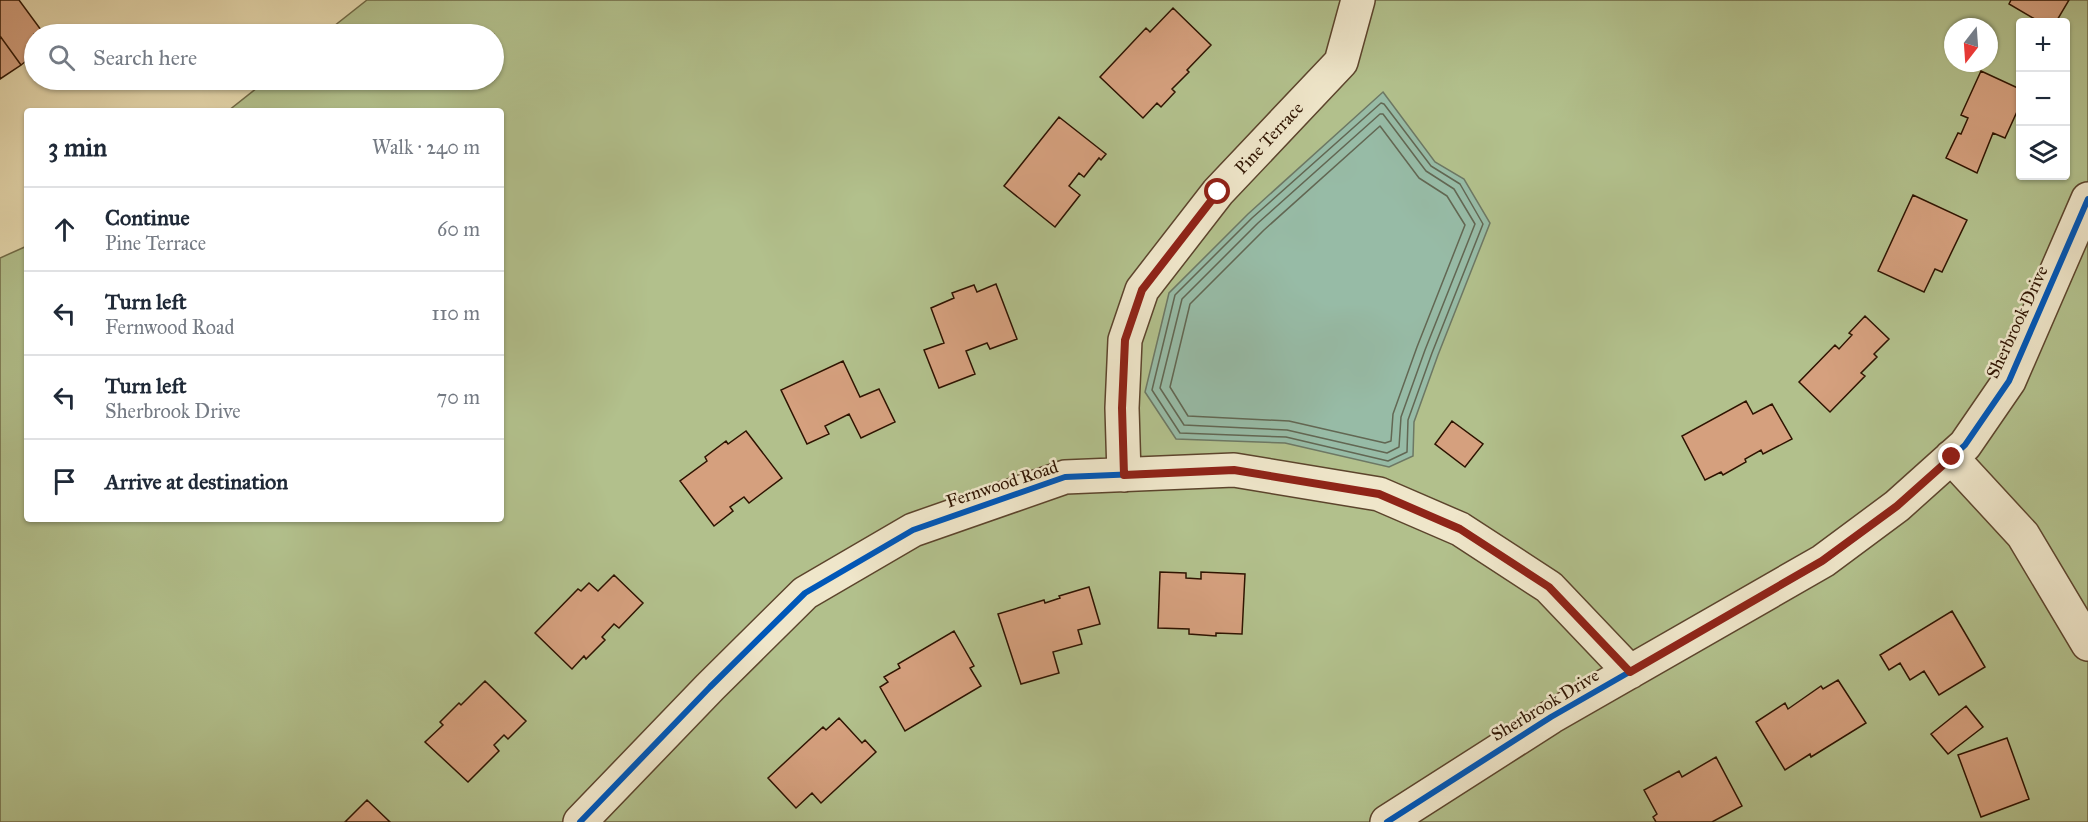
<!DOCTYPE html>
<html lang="en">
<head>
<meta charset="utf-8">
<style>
  :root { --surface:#fff; --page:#f2f2f3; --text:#1f2937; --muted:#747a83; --line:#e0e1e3 }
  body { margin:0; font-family:"IM FELL Great Primer",serif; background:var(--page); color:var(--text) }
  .controls { position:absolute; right:18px; top:18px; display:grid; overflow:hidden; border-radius:6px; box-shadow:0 2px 4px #0004 }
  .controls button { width:54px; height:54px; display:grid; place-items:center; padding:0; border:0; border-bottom:2px solid var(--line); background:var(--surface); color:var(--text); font:30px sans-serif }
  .compass { position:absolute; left:1944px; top:18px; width:54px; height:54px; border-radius:50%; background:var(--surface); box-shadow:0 2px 4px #0004; rotate:197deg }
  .stop { position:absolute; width:18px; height:18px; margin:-14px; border:4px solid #8f2418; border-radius:50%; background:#fff }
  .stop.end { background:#8f2418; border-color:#fff; box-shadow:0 2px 6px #0008 }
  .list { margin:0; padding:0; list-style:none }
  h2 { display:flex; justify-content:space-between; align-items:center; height:78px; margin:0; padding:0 24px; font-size:26px }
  h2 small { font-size:20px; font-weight:400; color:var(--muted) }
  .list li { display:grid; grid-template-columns:39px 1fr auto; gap:18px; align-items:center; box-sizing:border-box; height:84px; padding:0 24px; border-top:2px solid var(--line) }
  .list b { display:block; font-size:22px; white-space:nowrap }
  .list p { margin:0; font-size:20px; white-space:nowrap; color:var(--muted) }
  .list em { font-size:20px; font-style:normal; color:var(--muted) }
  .icon { flex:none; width:33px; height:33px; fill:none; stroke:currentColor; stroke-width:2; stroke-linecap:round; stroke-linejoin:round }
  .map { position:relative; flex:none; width:2088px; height:822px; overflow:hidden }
  .search { position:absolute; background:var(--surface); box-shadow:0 2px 4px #0004; left:24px; top:24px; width:480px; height:66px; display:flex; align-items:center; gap:15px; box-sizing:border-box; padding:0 21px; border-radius:33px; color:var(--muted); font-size:22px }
  .panel { position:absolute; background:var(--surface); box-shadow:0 2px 4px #0004; left:24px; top:108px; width:480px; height:414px; border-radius:6px }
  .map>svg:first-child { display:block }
  .green { fill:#b2c08c; stroke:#706a46; stroke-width:1.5; fill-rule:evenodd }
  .water { fill:#97bba6; stroke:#6d7864; stroke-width:1.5 }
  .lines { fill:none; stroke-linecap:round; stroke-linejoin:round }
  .shore { stroke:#626753; stroke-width:1.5 }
  .building { fill:#d5a07e; stroke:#2e1300; stroke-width:1.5 }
  .minor-casing { stroke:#5c442c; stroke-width:36 }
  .minor { stroke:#efe6ca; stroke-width:33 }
  .cycleway-casing { stroke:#efe6ca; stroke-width:10 }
  .cycleway { stroke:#0057b8; stroke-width:6 }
  .route { stroke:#8f2418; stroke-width:8 }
  .labels { text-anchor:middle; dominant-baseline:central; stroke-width:5; stroke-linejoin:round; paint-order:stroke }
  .street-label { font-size:18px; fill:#2e1300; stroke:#efe6ca }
</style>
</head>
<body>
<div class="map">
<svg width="2088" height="822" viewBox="0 0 2088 822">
  <rect width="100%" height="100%" fill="#e6d9ae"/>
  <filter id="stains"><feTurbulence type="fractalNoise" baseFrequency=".00333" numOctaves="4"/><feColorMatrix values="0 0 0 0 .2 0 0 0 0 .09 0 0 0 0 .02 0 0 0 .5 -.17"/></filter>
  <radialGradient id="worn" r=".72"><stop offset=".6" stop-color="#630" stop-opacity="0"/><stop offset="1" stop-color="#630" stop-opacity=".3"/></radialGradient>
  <path class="green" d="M 367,0 L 2088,0 L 2088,822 L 0,822 L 0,258 L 27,246 L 27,519 L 501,519 L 501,111 L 228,111 L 267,80 L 494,80 L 494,34 L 324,34 ZM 2020,22 L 2066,22 L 2066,176 L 2020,176 ZM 1953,27 L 1989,27 L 1989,63 L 1953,63 Z"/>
  <path class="water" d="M 1383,92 L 1435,162 L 1464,179 L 1490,223 L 1438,355 L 1414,422 L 1413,456 L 1389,467 L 1285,443 L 1176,439 L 1145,392 L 1169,293 L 1248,214 Z"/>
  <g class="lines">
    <path class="shore" d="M 1381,103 L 1384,104 L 1431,166 L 1460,184 L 1483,224 L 1432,353 L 1408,420 L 1407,452 L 1388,461 L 1286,437 L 1180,433 L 1152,390 L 1175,295 L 1252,218 Z
      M 1380,114 L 1383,114 L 1426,171 L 1454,189 L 1475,224 L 1425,350 L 1401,417 L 1399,447 L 1387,453 L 1287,430 L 1184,425 L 1160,388 L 1182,299 L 1258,223 Z
      M 1380,126 L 1419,178 L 1447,196 L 1465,225 L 1417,347 L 1393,414 L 1391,441 L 1385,443 L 1289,421 L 1188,416 L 1170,387 L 1190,304 L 1264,230 Z"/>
  </g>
  <path class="building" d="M 0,0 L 19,0 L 44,34 L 34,34 L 34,55 L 21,65 L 0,36 Z
    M 2011,0 L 2069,0 L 2056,22 L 2040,22 L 2009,4 Z
    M 1173,8 L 1211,45 L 1187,70 L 1189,72 L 1172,89 L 1175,92 L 1161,107 L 1157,103 L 1143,118 L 1100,77 L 1146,28 L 1150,32 Z
    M 0,36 L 21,65 L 0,79 Z
    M 1981,71 L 2020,89 L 2020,105 L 2005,138 L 1993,133 L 1977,173 L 1946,158 L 1958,133 L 1961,134 L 1968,118 L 1961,115 Z
    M 1059,117 L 1106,154 L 1101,160 L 1099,158 L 1084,177 L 1079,173 L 1069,186 L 1080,195 L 1055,227 L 1004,186 Z
    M 1913,195 L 1967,220 L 1942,272 L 1935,269 L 1924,292 L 1878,271 Z
    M 996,284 L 1017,339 L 990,349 L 987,343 L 966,351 L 975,374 L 939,388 L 924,350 L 944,343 L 931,308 L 954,298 L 952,293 L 974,285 L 977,292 Z
    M 1865,316 L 1889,339 L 1874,354 L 1877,357 L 1861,373 L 1865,376 L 1830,412 L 1799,382 L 1835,345 L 1839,349 L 1852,335 L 1849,333 Z
    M 843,361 L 860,397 L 879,389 L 895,422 L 861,438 L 849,414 L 825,426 L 829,434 L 807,444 L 781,390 Z
    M 1746,401 L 1753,414 L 1772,404 L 1792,439 L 1763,454 L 1761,450 L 1745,459 L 1746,462 L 1723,475 L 1721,472 L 1705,480 L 1682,436 Z
    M 1452,421 L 1483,444 L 1465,467 L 1435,444 Z
    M 746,431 L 782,478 L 749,503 L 744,497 L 730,507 L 733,511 L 714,526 L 680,481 L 707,461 L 705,457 L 726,441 L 728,444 Z
    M 1160,572 L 1186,573 L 1186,578 L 1201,579 L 1201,572 L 1245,574 L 1242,634 L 1216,633 L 1216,636 L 1189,634 L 1189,629 L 1158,628 Z
    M 614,575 L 643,603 L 619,628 L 614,624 L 602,637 L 605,640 L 586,659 L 584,656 L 572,669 L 535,633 L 578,589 L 581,591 L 589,583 L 598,591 Z
    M 1089,587 L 1100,624 L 1078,630 L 1082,644 L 1053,652 L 1059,673 L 1021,684 L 998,614 L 1044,600 L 1045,603 L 1060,598 L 1059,596 Z
    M 1952,611 L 1985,667 L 1939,695 L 1924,671 L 1910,680 L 1900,663 L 1889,670 L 1880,655 Z
    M 954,631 L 974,666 L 970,668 L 981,686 L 905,731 L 880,687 L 888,682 L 884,677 L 900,668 L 898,664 Z
    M 1838,680 L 1866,723 L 1811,757 L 1810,754 L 1785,770 L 1756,722 L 1785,703 L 1788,709 L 1821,686 L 1823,689 Z
    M 485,681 L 526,721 L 508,739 L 504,735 L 494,745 L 499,751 L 468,782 L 425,742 L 443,725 L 440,722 L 459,703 L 461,705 Z
    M 1966,706 L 1983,727 L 1948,754 L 1931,734 Z
    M 839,718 L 862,743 L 865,740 L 876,752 L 821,803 L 812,793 L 796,808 L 768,778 L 823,727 L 826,730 Z
    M 2007,738 L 2029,799 L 1981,817 L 1958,755 Z
    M 1716,757 L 1742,806 L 1712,822 L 1656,822 L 1653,817 L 1657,814 L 1644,790 L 1679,771 L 1682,777 Z
    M 367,800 L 390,822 L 345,822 Z"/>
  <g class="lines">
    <defs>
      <path id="minor" d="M 1951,457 L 2023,535 L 2088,644
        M 1124,475 L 1122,408 L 1125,340 L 1142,290 L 1218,192 L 1341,62 L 1358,0
        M 580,822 L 710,687 L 805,593 L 913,530 L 1065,477 L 1234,470 L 1379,494 L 1460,529 L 1549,587 L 1630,672
        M 1387,822 L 1551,717 L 1823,561 L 1897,506 L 1965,445 L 2009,381 L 2088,199"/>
    </defs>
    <use href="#minor" class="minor-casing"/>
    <use href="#minor" class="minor"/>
    <defs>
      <path id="cycleway" d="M 580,822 L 710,687 L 805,593 L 913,530 L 1065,477 L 1234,470 L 1379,494 L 1460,529 L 1549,587 L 1630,672
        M 1387,822 L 1551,717 L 1823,561 L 1897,506 L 1965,445 L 2009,381 L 2088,199"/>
    </defs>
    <use href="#cycleway" class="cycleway-casing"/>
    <use href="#cycleway" class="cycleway"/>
  </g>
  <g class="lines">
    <path class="route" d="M 1218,192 L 1142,290 L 1125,340 L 1122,408 L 1124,475 L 1234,470 L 1379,494 L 1460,529 L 1549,587 L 1630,672 L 1822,561 L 1897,506 L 1952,457"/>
  </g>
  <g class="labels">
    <g class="street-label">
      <text transform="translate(1269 138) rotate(-47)">Pine Terrace</text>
      <text transform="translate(2017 322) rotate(-65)">Sherbrook Drive</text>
      <text transform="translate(1002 484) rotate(-18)">Fernwood Road</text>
      <text transform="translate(1545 705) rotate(-31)">Sherbrook Drive</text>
    </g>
  </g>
  <rect width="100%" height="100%" filter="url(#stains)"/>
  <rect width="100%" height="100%" fill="url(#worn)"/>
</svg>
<div class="controls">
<button>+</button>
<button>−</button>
<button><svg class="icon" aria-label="layers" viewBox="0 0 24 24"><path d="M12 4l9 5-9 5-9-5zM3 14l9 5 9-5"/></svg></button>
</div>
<svg class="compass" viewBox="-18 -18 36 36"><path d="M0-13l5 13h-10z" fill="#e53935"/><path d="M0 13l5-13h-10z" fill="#747a83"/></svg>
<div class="stop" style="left:1218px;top:192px"></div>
<div class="stop end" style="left:1952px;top:457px"></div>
<div class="search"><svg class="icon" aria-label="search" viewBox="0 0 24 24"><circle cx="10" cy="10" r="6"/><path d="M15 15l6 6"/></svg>Search here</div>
<section class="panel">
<h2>3 min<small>Walk · 240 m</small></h2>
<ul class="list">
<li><svg class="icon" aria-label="ahead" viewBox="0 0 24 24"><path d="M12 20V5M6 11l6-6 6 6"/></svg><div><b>Continue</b><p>Pine Terrace</p></div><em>60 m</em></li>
<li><svg class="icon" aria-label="left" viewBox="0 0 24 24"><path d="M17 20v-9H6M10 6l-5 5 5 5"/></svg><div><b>Turn left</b><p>Fernwood Road</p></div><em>110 m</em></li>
<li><svg class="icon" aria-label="left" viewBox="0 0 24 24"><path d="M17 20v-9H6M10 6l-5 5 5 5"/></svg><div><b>Turn left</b><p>Sherbrook Drive</p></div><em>70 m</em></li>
<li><svg class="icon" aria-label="arrive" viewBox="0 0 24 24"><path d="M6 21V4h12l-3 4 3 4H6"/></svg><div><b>Arrive at destination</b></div></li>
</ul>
</section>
</div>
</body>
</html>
